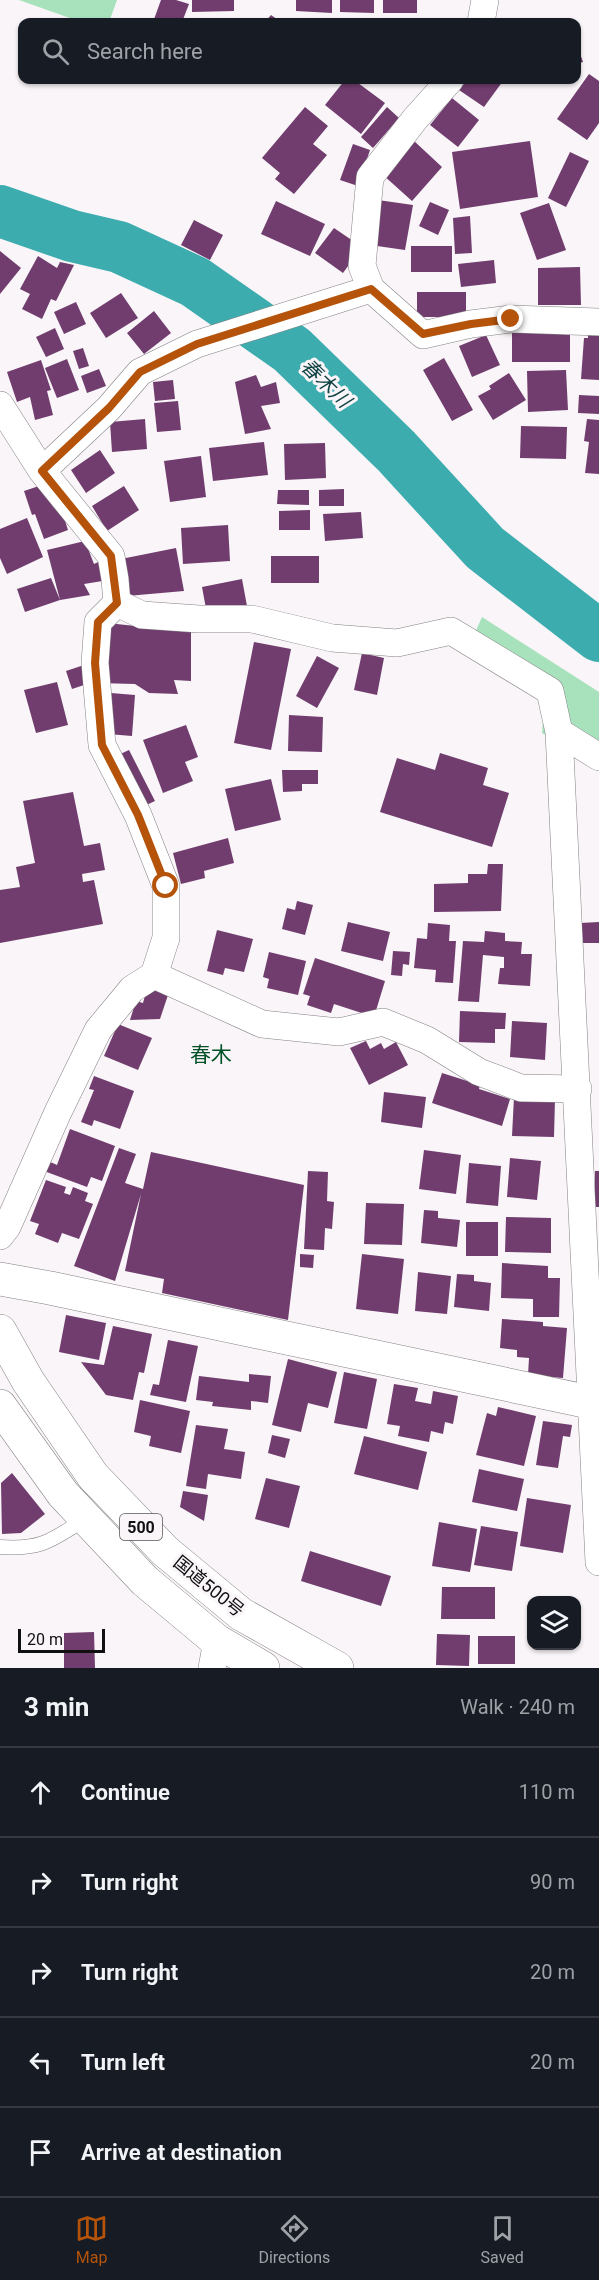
<!DOCTYPE html>
<html lang="en">
<head>
<meta charset="utf-8">
<style>
  :root { --surface:#171b24; --page:#20242c; --text:#f1f3f6; --muted:#9ea1a6; --line:#363941; --accent:#b45309 }
  body { margin:0; font-family:Roboto,"Noto Sans JP",sans-serif; background:var(--page); color:var(--text) }
  .controls { position:absolute; right:18px; bottom:18px; display:grid; overflow:hidden; border-radius:12px; box-shadow:0 2px 4px #0004 }
  .controls button { width:54px; height:54px; display:grid; place-items:center; padding:0; border:0; border-bottom:2px solid var(--line); background:var(--surface); color:var(--text); font:30px sans-serif }
  .scale { position:absolute; left:18px; bottom:15px; width:87px; box-sizing:border-box; padding-left:6px; border:3px solid #111011; border-top:0; font-size:16px; line-height:21px; white-space:nowrap; color:#111011; -webkit-text-stroke:4px #f9f5f8; paint-order:stroke }
  .stop { position:absolute; width:18px; height:18px; margin:-14px; border:4px solid #b45309; border-radius:50%; background:#fff }
  .stop.end { background:#b45309; border-color:#fff; box-shadow:0 2px 6px #0008 }
  .list { margin:0; padding:0; list-style:none }
  h2 { display:flex; justify-content:space-between; align-items:center; height:78px; margin:0; padding:0 24px; font-size:26px }
  h2 small { font-size:20px; font-weight:400; color:var(--muted) }
  .list li { display:grid; grid-template-columns:39px 1fr auto; gap:18px; align-items:center; box-sizing:border-box; height:90px; padding:0 24px; border-top:2px solid var(--line) }
  .list b { display:block; font-size:22px; white-space:nowrap }
  .list em { font-size:20px; font-style:normal; color:var(--muted) }
  .icon { flex:none; width:33px; height:33px; fill:none; stroke:currentColor; stroke-width:2; stroke-linecap:round; stroke-linejoin:round }
  .map { position:relative; flex:none; width:599px; height:1668px; overflow:hidden }
  .search { position:absolute; background:var(--surface); box-shadow:0 2px 4px #0004; left:18px; right:18px; top:18px; height:66px; display:flex; align-items:center; gap:15px; box-sizing:border-box; padding:0 21px; border-radius:12px; color:var(--muted); font-size:22px }
  .sheet { height:528px; background:var(--surface) }
  nav { display:flex; justify-content:space-around; align-items:center; box-sizing:border-box; height:84px; border-top:2px solid var(--line); background:var(--surface); font-size:16px; color:var(--muted) }
  nav a { display:grid; justify-items:center; gap:3px }
  nav .on { color:var(--accent) }
  .map>svg:first-child { display:block }
  .green { fill:#a8e2bd }
  .lines { fill:none; stroke-linecap:round; stroke-linejoin:round }
  .river { stroke:#3dacaf; stroke-width:52 }
  .building { fill:#703d6e }
  .lane-casing { stroke:#848184; stroke-width:15 }
  .street-casing { stroke:#848184; stroke-width:28 }
  .secondary-casing { stroke:#848184; stroke-width:34 }
  .highway-casing { stroke:#848184; stroke-width:34 }
  .lane { stroke:#fff; stroke-width:14 }
  .street { stroke:#fff; stroke-width:27 }
  .secondary { stroke:#fff; stroke-width:33 }
  .highway { stroke:#fff; stroke-width:33 }
  .route { stroke:#b45309; stroke-width:8 }
  .labels { text-anchor:middle; dominant-baseline:central; stroke-width:6; stroke-linejoin:round; paint-order:stroke }
  .shield { fill:#f9f5f8; stroke:#575556; stroke-width:1.5 }
  .shield-label { font-size:16px; font-weight:bold; fill:#111011 }
  .street-label { font-size:18px; fill:#111011; stroke:#f9f5f8 }
  .water-label { font-size:20px; font-style:italic; fill:#114344; stroke:#f9f5f8 }
  .quarter-label { font-size:21px; fill:#005127; stroke:#f9f5f8 }
</style>
</head>
<body>
<div class="map">
<svg width="599" height="1668" viewBox="0 0 599 1668">
  <rect width="100%" height="100%" fill="#f9f5f8"/>
  <path class="green" d="M 19,0 L 117,0 L 109,22 L 81,22 Z
    M 482,617 L 599,692 L 599,768 L 542,733 L 545,693 L 469,646 Z"/>
  <g class="lines">
    <path class="river" d="M 0,211 L 72,236 L 119,247 L 195,282 L 292,350 L 396,451 L 485,548 L 599,636"/>
  </g>
  <path class="building" d="M 161,0 L 176,0 L 189,4 L 182,22 L 153,22 Z
    M 192,0 L 234,0 L 234,11 L 192,12 Z
    M 296,0 L 332,0 L 332,13 L 296,11 Z
    M 340,0 L 374,0 L 374,13 L 340,12 Z
    M 383,0 L 417,0 L 417,13 L 383,13 Z
    M 271,15 L 281,22 L 265,22 Z
    M 577,45 L 583,62 L 576,64 L 576,46 Z
    M 589,74 L 599,81 L 599,123 L 587,140 L 557,119 Z
    M 345,80 L 354,80 L 385,103 L 361,134 L 325,105 Z
    M 467,80 L 500,80 L 503,81 L 484,107 L 459,90 Z
    M 452,98 L 479,120 L 458,147 L 430,125 Z
    M 305,107 L 328,126 L 313,144 L 327,155 L 294,194 L 275,179 L 280,173 L 262,158 Z
    M 387,107 L 399,118 L 373,148 L 361,137 Z
    M 413,140 L 442,167 L 412,201 L 382,174 Z
    M 530,141 L 538,197 L 460,209 L 452,152 Z
    M 353,144 L 370,150 L 358,186 L 340,180 Z
    M 570,152 L 589,161 L 566,207 L 548,198 Z
    M 378,200 L 413,205 L 405,250 L 370,245 Z
    M 276,201 L 325,224 L 310,256 L 261,234 Z
    M 430,202 L 449,210 L 438,235 L 419,226 Z
    M 549,203 L 566,250 L 537,260 L 520,213 Z
    M 470,216 L 472,253 L 455,254 L 453,218 Z
    M 194,220 L 223,235 L 210,260 L 181,245 Z
    M 334,228 L 362,247 L 343,273 L 315,253 Z
    M 411,246 L 452,246 L 452,272 L 411,272 Z
    M 0,251 L 21,268 L 0,294 Z
    M 38,256 L 57,268 L 60,262 L 74,265 L 56,301 L 51,299 L 42,319 L 22,309 L 30,294 L 20,289 Z
    M 494,260 L 496,283 L 461,287 L 458,264 Z
    M 580,267 L 581,305 L 538,305 L 538,268 Z
    M 417,292 L 466,292 L 466,317 L 417,317 Z
    M 121,293 L 138,318 L 106,338 L 90,313 Z
    M 76,302 L 86,324 L 64,334 L 54,312 Z
    M 154,311 L 171,333 L 144,354 L 127,333 Z
    M 55,328 L 64,349 L 46,357 L 36,337 Z
    M 512,330 L 570,330 L 570,362 L 512,362 Z
    M 588,330 L 599,330 L 599,380 L 581,379 L 584,338 L 588,338 Z
    M 486,335 L 500,365 L 472,377 L 459,346 Z
    M 83,348 L 89,366 L 79,369 L 73,351 Z
    M 444,358 L 473,410 L 452,421 L 423,370 Z
    M 67,359 L 79,390 L 57,398 L 45,368 Z
    M 41,360 L 51,390 L 47,391 L 53,415 L 35,420 L 30,397 L 17,402 L 7,372 Z
    M 99,369 L 106,386 L 87,393 L 81,376 Z
    M 566,370 L 568,410 L 528,412 L 527,371 Z
    M 509,373 L 526,400 L 493,420 L 478,396 L 491,389 L 489,386 Z
    M 256,375 L 261,387 L 276,382 L 280,403 L 261,406 L 271,429 L 245,434 L 235,382 Z
    M 173,380 L 175,399 L 155,401 L 153,382 Z
    M 579,395 L 599,396 L 599,414 L 578,413 Z
    M 178,401 L 181,430 L 157,432 L 154,403 Z
    M 145,419 L 147,449 L 112,452 L 110,422 Z
    M 587,419 L 599,420 L 599,474 L 585,473 L 589,442 L 584,441 Z
    M 521,426 L 567,427 L 566,459 L 520,458 Z
    M 264,442 L 268,475 L 213,481 L 209,448 Z
    M 325,443 L 326,478 L 285,480 L 284,444 Z
    M 100,450 L 115,473 L 86,493 L 71,470 Z
    M 201,456 L 206,497 L 170,502 L 164,461 Z
    M 45,484 L 53,507 L 60,505 L 68,530 L 44,539 L 35,514 L 32,515 L 24,491 Z
    M 124,486 L 139,510 L 107,531 L 92,506 Z
    M 344,489 L 344,506 L 319,506 L 319,490 Z
    M 278,490 L 309,490 L 309,505 L 277,504 Z
    M 310,510 L 310,530 L 279,530 L 279,511 Z
    M 361,512 L 363,538 L 325,541 L 323,514 Z
    M 27,518 L 43,557 L 7,574 L 0,558 L 0,529 Z
    M 228,525 L 230,561 L 183,564 L 181,528 Z
    M 85,541 L 94,564 L 111,556 L 115,579 L 84,584 L 90,595 L 60,600 L 47,550 Z
    M 176,548 L 184,591 L 127,596 L 121,559 Z
    M 271,556 L 319,556 L 319,583 L 271,583 Z
    M 51,578 L 60,600 L 25,612 L 17,589 Z
    M 242,579 L 247,606 L 207,614 L 202,587 Z
    M 98,622 L 191,632 L 191,681 L 174,680 L 178,694 L 149,693 L 135,684 L 97,683 Z
    M 254,642 L 291,649 L 271,750 L 234,743 Z
    M 362,653 L 384,658 L 377,695 L 354,690 Z
    M 317,656 L 339,668 L 317,708 L 296,696 Z
    M 84,665 L 90,683 L 72,689 L 66,671 Z
    M 57,682 L 68,725 L 36,733 L 24,690 Z
    M 111,693 L 135,695 L 132,736 L 108,734 Z
    M 289,715 L 323,717 L 322,752 L 288,751 Z
    M 186,725 L 198,757 L 185,762 L 193,781 L 163,793 L 143,740 Z
    M 129,750 L 155,801 L 142,807 L 116,756 Z
    M 440,753 L 488,768 L 483,785 L 509,793 L 492,847 L 380,812 L 397,758 L 435,770 Z
    M 282,770 L 318,770 L 318,784 L 302,784 L 302,791 L 283,792 Z
    M 271,779 L 281,820 L 235,831 L 225,789 Z
    M 73,792 L 84,846 L 100,843 L 105,870 L 82,874 L 83,882 L 94,880 L 103,924 L 0,943 L 0,890 L 20,887 L 16,867 L 35,863 L 23,801 Z
    M 228,838 L 234,863 L 204,871 L 205,878 L 181,884 L 173,853 Z
    M 488,864 L 503,864 L 501,911 L 434,912 L 434,884 L 468,883 L 468,874 L 487,874 Z
    M 297,901 L 313,905 L 305,935 L 282,929 L 287,908 L 295,910 Z
    M 348,922 L 390,932 L 383,961 L 341,951 Z
    M 599,922 L 599,943 L 580,943 L 580,923 Z
    M 428,923 L 450,925 L 449,941 L 456,941 L 453,983 L 435,982 L 436,970 L 414,968 L 417,938 L 427,939 Z
    M 217,930 L 253,939 L 244,972 L 225,968 L 223,975 L 207,971 Z
    M 485,931 L 505,933 L 505,941 L 522,942 L 521,954 L 532,954 L 530,986 L 498,984 L 500,968 L 504,968 L 504,957 L 483,955 L 479,1002 L 458,1001 L 463,941 L 484,942 Z
    M 393,951 L 410,952 L 409,965 L 403,964 L 402,976 L 391,975 Z
    M 269,952 L 306,961 L 298,995 L 267,988 L 269,979 L 263,977 Z
    M 315,958 L 385,981 L 374,1017 L 334,1004 L 331,1013 L 307,1005 L 310,996 L 303,994 Z
    M 147,988 L 168,995 L 160,1019 L 130,1020 L 136,1001 L 143,1003 Z
    M 460,1011 L 506,1013 L 505,1029 L 495,1029 L 495,1043 L 459,1042 Z
    M 512,1021 L 547,1023 L 545,1060 L 510,1057 Z
    M 118,1024 L 152,1038 L 138,1070 L 104,1056 Z
    M 366,1041 L 370,1049 L 381,1043 L 384,1049 L 396,1042 L 408,1065 L 369,1085 L 350,1048 Z
    M 442,1073 L 480,1085 L 479,1089 L 510,1099 L 502,1126 L 432,1103 Z
    M 94,1076 L 134,1091 L 120,1129 L 94,1120 L 92,1126 L 81,1122 L 94,1090 L 89,1089 Z
    M 384,1092 L 426,1097 L 422,1128 L 381,1122 Z
    M 514,1097 L 555,1099 L 554,1137 L 512,1136 Z
    M 70,1129 L 115,1146 L 102,1181 L 91,1177 L 87,1187 L 44,1171 L 48,1161 L 57,1165 Z
    M 119,1148 L 136,1154 L 125,1183 L 143,1189 L 151,1152 L 304,1185 L 288,1320 L 162,1293 L 164,1279 L 125,1271 L 141,1194 L 115,1281 L 74,1266 Z
    M 424,1150 L 461,1155 L 456,1194 L 419,1189 Z
    M 510,1158 L 541,1161 L 537,1200 L 507,1197 Z
    M 469,1163 L 501,1166 L 498,1206 L 466,1203 Z
    M 308,1171 L 328,1172 L 327,1201 L 334,1202 L 332,1229 L 325,1228 L 324,1250 L 304,1249 Z
    M 595,1171 L 599,1171 L 599,1207 L 595,1207 Z
    M 46,1180 L 66,1187 L 64,1193 L 70,1195 L 73,1187 L 88,1193 L 85,1201 L 93,1204 L 79,1239 L 62,1233 L 58,1243 L 35,1234 L 39,1224 L 30,1221 Z
    M 366,1203 L 404,1204 L 402,1245 L 364,1244 Z
    M 424,1210 L 438,1211 L 438,1218 L 460,1220 L 457,1247 L 421,1243 Z
    M 506,1217 L 551,1218 L 551,1253 L 505,1252 Z
    M 466,1222 L 498,1222 L 498,1256 L 466,1256 Z
    M 300,1254 L 314,1255 L 313,1268 L 300,1267 Z
    M 362,1254 L 404,1259 L 398,1314 L 356,1309 Z
    M 502,1263 L 548,1266 L 548,1278 L 560,1278 L 559,1317 L 533,1317 L 533,1299 L 501,1298 Z
    M 418,1272 L 451,1276 L 447,1314 L 415,1311 Z
    M 457,1274 L 474,1275 L 474,1281 L 491,1283 L 489,1311 L 454,1307 Z
    M 66,1315 L 106,1323 L 99,1360 L 59,1352 Z
    M 502,1319 L 543,1322 L 543,1326 L 567,1328 L 563,1378 L 528,1375 L 529,1358 L 517,1357 L 517,1350 L 500,1348 Z
    M 113,1326 L 152,1334 L 144,1373 L 139,1372 L 133,1400 L 106,1395 L 81,1362 L 104,1365 Z
    M 168,1340 L 198,1346 L 186,1402 L 150,1395 L 153,1384 L 159,1385 Z
    M 288,1359 L 337,1372 L 328,1408 L 308,1403 L 301,1432 L 272,1425 Z
    M 344,1372 L 377,1379 L 367,1429 L 334,1423 Z
    M 249,1374 L 271,1376 L 268,1403 L 251,1401 L 251,1410 L 212,1406 L 213,1402 L 196,1400 L 199,1376 L 249,1382 Z
    M 394,1384 L 418,1388 L 415,1401 L 431,1404 L 433,1391 L 458,1396 L 453,1424 L 445,1422 L 443,1434 L 431,1431 L 429,1442 L 398,1436 L 400,1426 L 387,1424 Z
    M 140,1400 L 190,1411 L 181,1453 L 149,1446 L 151,1436 L 134,1432 Z
    M 498,1407 L 536,1416 L 524,1466 L 476,1455 L 487,1413 L 496,1416 Z
    M 543,1421 L 572,1425 L 570,1437 L 563,1436 L 558,1468 L 536,1465 Z
    M 196,1425 L 228,1429 L 224,1449 L 245,1452 L 241,1479 L 208,1474 L 206,1489 L 186,1486 Z
    M 272,1435 L 290,1439 L 285,1458 L 268,1453 Z
    M 364,1436 L 427,1452 L 418,1490 L 354,1474 Z
    M 479,1469 L 524,1479 L 517,1511 L 472,1502 Z
    M 12,1473 L 45,1514 L 21,1533 L 2,1534 L 1,1483 Z
    M 266,1478 L 300,1486 L 289,1528 L 255,1519 Z
    M 183,1491 L 208,1495 L 204,1521 L 180,1507 Z
    M 527,1498 L 571,1505 L 563,1553 L 520,1546 Z
    M 439,1522 L 477,1529 L 470,1572 L 432,1566 Z
    M 481,1526 L 518,1532 L 512,1571 L 474,1565 Z
    M 310,1551 L 391,1576 L 381,1606 L 301,1581 Z
    M 442,1587 L 495,1587 L 495,1619 L 441,1619 Z
    M 94,1632 L 95,1668 L 64,1668 L 64,1633 Z
    M 437,1634 L 470,1635 L 469,1666 L 436,1665 Z
    M 478,1636 L 515,1636 L 515,1664 L 478,1664 Z"/>
  <g class="lines">
    <defs>
      <path id="lane" d="M 0,1547 C 42,1550 52,1540 85,1519"/>
      <path id="street" d="M 481,22 L 485,0
        M 371,289 L 362,266 L 370,177 L 415,119 L 450,80
        M 0,405 L 42,471 L 111,556 L 115,579 L 117,603 L 142,615 L 199,619 L 252,619 L 332,638 L 397,643 L 451,631 L 550,691 L 559,732 L 599,757
        M 42,471 L 109,408 L 140,372 L 197,344 L 371,289 L 423,335 L 471,324 L 511,319 L 599,322
        M 559,732 L 599,1562
        M 154,975 L 262,1024 L 339,1032 L 383,1022 L 427,1040 L 479,1072 L 521,1088 L 578,1089
        M 0,1236 L 7,1227 L 58,1112 L 98,1030 L 132,989 L 154,975 L 166,938 L 166,886 L 138,815 L 102,745 L 95,663 L 98,622 L 117,603
        M 212,1668 L 217,1641"/>
      <path id="secondary" d="M 0,1279 L 50,1288 L 599,1404"/>
      <path id="highway" d="M 0,1331 L 28,1381 L 93,1476 L 165,1551 L 241,1614 L 337,1668
        M 0,1406 L 63,1494 L 145,1581 L 217,1641 L 263,1668"/>
    </defs>
    <use href="#lane" class="lane-casing"/>
    <use href="#street" class="street-casing"/>
    <use href="#secondary" class="secondary-casing"/>
    <use href="#highway" class="highway-casing"/>
    <use href="#lane" class="lane"/>
    <use href="#street" class="street"/>
    <use href="#secondary" class="secondary"/>
    <use href="#highway" class="highway"/>
  </g>
  <g class="lines">
    <path class="route" d="M 166,886 L 138,815 L 102,745 L 95,663 L 98,622 L 117,603 L 111,556 L 42,471 L 109,408 L 140,372 L 197,344 L 371,289 L 423,334 L 471,324 L 511,319"/>
  </g>
  <g class="labels">
    <rect class="shield" x="120" y="1514" width="42" height="26" rx="4.5"/>
    <g class="shield-label">
      <text x="141" y="1527">500</text>
    </g>
    <g class="street-label">
      <text transform="translate(209 1586) rotate(39)">国道500号</text>
    </g>
    <g class="water-label">
      <text transform="translate(326 383) rotate(44)">春木川</text>
    </g>
    <g class="quarter-label">
      <text x="211" y="1055">春木</text>
    </g>
  </g>
</svg>
<div class="controls">
<button><svg class="icon" aria-label="layers" viewBox="0 0 24 24"><path d="M12 4l9 5-9 5-9-5zM3 14l9 5 9-5"/></svg></button>
</div>
<div class="scale">20 m</div>
<div class="stop" style="left:166px;top:886px"></div>
<div class="stop end" style="left:511px;top:319px"></div>
<div class="search"><svg class="icon" aria-label="search" viewBox="0 0 24 24"><circle cx="10" cy="10" r="6"/><path d="M15 15l6 6"/></svg>Search here</div>
</div>
<section class="sheet">
<h2>3 min<small>Walk · 240 m</small></h2>
<ul class="list">
<li><svg class="icon" aria-label="ahead" viewBox="0 0 24 24"><path d="M12 20V5M6 11l6-6 6 6"/></svg><div><b>Continue</b></div><em>110 m</em></li>
<li><svg class="icon" aria-label="right" viewBox="0 0 24 24"><path d="M7 20v-9h11M14 6l5 5-5 5"/></svg><div><b>Turn right</b></div><em>90 m</em></li>
<li><svg class="icon" aria-label="right" viewBox="0 0 24 24"><path d="M7 20v-9h11M14 6l5 5-5 5"/></svg><div><b>Turn right</b></div><em>20 m</em></li>
<li><svg class="icon" aria-label="left" viewBox="0 0 24 24"><path d="M17 20v-9H6M10 6l-5 5 5 5"/></svg><div><b>Turn left</b></div><em>20 m</em></li>
<li><svg class="icon" aria-label="arrive" viewBox="0 0 24 24"><path d="M6 21V4h12l-3 4 3 4H6"/></svg><div><b>Arrive at destination</b></div></li>
</ul>
</section>
<nav>
<a class="on"><svg class="icon" aria-label="map" viewBox="0 0 24 24"><path d="M3 6l6-2 6 2 6-2v14l-6 2-6-2-6 2zM9 4v14M15 6v14"/></svg>Map</a>
<a><svg class="icon" aria-label="directions" viewBox="0 0 24 24"><path d="M12 3l9 9-9 9-9-9zM9 14v-3h6M13 9l2 2-2 2"/></svg>Directions</a>
<a><svg class="icon" aria-label="saved" viewBox="0 0 24 24"><path d="M7 4h10v16l-5-4-5 4z"/></svg>Saved</a>
</nav>
</body>
</html>
